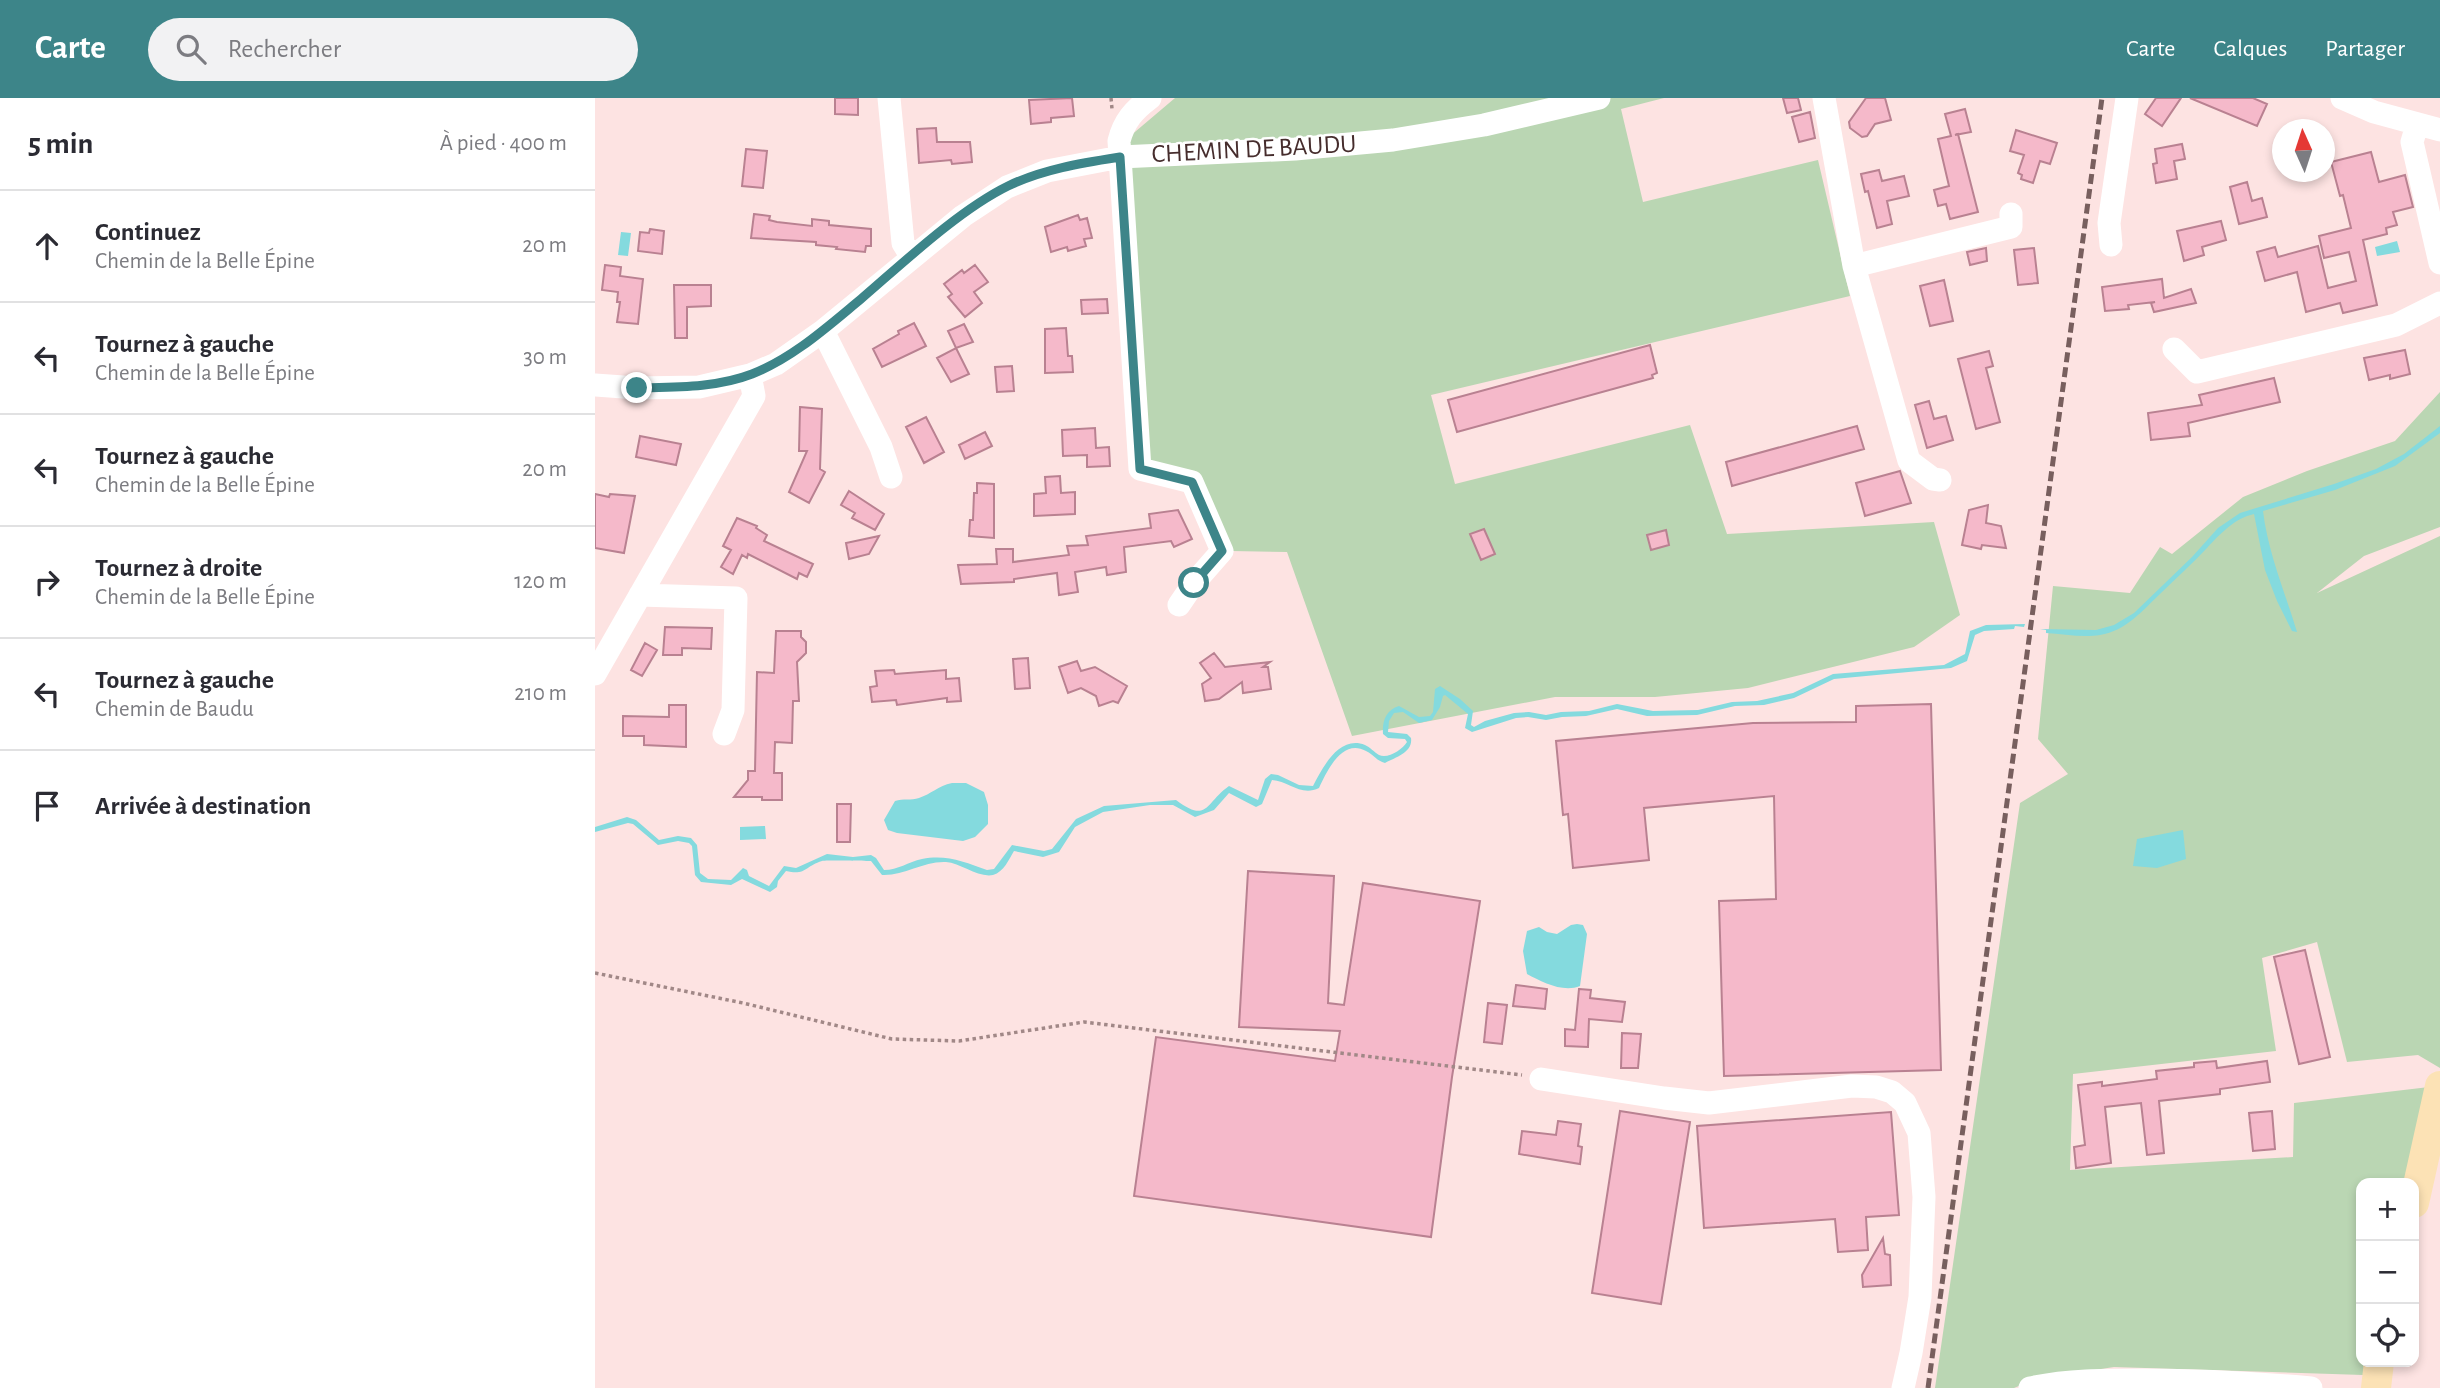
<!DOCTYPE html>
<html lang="fr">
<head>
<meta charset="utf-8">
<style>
  :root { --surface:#fff; --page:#f2f2f3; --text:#2b2b33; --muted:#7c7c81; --line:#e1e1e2; --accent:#3d8589 }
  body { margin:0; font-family:"Alegreya Sans",sans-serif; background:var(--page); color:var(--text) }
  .controls { position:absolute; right:21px; bottom:21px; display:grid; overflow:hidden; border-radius:14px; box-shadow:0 4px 10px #0003 }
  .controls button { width:63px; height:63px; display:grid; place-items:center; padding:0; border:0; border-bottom:2px solid var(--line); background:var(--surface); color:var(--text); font:35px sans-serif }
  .compass { position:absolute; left:1677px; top:21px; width:63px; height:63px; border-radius:50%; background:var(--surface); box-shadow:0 4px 10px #0003; rotate:357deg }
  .stop { position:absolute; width:21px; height:21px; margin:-16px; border:5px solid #3d8589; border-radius:50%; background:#fff }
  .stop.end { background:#3d8589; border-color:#fff; box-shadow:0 2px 7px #0008 }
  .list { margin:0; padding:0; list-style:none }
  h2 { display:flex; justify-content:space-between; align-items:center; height:91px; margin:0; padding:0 28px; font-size:30px }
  h2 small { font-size:23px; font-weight:400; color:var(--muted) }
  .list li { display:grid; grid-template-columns:46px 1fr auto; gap:21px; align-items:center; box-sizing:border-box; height:112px; padding:0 28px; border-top:2px solid var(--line) }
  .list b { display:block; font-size:26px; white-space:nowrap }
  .list p { margin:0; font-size:23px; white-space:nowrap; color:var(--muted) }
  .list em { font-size:23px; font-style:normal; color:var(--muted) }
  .icon { flex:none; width:38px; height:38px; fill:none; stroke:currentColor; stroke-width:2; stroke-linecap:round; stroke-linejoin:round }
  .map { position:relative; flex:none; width:1845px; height:1290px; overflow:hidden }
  header { display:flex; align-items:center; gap:42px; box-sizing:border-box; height:98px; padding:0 35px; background:var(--accent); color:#fff }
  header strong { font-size:33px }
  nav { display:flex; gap:38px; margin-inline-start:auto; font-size:24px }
  .search { width:490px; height:63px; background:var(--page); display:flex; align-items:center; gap:18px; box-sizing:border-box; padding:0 24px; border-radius:38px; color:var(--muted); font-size:26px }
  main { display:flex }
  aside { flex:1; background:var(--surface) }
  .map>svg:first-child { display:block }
  .green { fill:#bad6b3 }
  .water { fill:#84dade }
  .building { fill:#f5b9ca; stroke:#b98191; stroke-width:2 }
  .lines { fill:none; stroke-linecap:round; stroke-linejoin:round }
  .path { stroke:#a18887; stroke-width:3.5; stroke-dasharray:3.5 3.5; stroke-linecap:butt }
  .minor { stroke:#fff; stroke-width:23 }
  .major { stroke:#fce2b5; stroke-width:30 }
  .rail { stroke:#785f5e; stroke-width:5; stroke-dasharray:10 5; stroke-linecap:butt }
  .route { stroke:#3d8589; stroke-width:9 }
  .labels { text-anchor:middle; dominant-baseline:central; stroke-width:5; stroke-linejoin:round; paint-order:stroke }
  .street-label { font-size:26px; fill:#462d2d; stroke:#fff }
</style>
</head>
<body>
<header>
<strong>Carte</strong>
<div class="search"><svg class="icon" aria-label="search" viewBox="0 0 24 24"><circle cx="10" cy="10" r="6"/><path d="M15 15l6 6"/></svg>Rechercher</div>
<nav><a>Carte</a><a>Calques</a><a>Partager</a></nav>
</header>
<main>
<aside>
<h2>5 min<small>À pied · 400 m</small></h2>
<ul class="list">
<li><svg class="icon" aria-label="ahead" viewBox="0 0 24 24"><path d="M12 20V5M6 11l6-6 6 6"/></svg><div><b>Continuez</b><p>Chemin de la Belle Épine</p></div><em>20 m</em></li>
<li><svg class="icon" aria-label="left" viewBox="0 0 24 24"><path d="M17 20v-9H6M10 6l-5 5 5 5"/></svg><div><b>Tournez à gauche</b><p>Chemin de la Belle Épine</p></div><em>30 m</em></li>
<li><svg class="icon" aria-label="left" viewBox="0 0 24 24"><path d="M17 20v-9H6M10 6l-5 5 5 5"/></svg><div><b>Tournez à gauche</b><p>Chemin de la Belle Épine</p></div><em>20 m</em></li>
<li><svg class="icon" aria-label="right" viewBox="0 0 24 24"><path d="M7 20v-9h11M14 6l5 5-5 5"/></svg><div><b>Tournez à droite</b><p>Chemin de la Belle Épine</p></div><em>120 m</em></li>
<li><svg class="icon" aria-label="left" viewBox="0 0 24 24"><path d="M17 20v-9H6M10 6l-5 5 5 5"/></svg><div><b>Tournez à gauche</b><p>Chemin de Baudu</p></div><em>210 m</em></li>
<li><svg class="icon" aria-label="arrive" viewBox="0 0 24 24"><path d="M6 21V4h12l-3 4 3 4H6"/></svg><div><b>Arrivée à destination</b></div></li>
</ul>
</aside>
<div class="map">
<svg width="1845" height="1290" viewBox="0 0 1845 1290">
  <rect width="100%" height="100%" fill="#fde3e2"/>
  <path class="green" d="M 580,0 L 1069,0 L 1026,11 L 1048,104 L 1223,62 L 1255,198 L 836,297 L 860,386 L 1095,327 L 1132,436 L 1339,424 L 1365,517 L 1319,549 L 1153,590 L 1060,599 L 960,599 L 757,638 L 692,454 L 636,453 L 603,374 L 554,363 L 534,39 Z
    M 1845,294 L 1845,429 L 1769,458 L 1722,495 L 1845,438 L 1845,970 L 1823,957 L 1752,964 L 1722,844 L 1667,860 L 1681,953 L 1478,976 L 1475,1072 L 1698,1059 L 1699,1005 L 1834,989 L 1812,1085 L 1766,1085 L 1766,1264 L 1771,1264 L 1768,1277 L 1519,1269 L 1441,1281 L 1419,1290 L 1340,1290 L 1425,705 L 1473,676 L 1443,641 L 1458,488 L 1535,495 L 1565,449 L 1577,456 L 1648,399 L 1712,373 L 1800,343 Z"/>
  <path class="water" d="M 26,134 L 36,135 L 33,158 L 23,157 Z
    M 1802,143 L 1805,154 L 1782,158 L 1780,149 Z
    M 1845,328 L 1845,335 L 1800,368 L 1740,392 L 1668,413 C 1673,455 1690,494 1702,534 L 1697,533 L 1682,503 L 1670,472 L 1659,416 C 1640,420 1625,436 1612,450 C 1597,466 1581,480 1566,495 C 1548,512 1531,533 1505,537 C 1488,540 1468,536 1451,535 L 1451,532 L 1445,531 L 1501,532 L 1519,527 L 1539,515 L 1597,459 L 1623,430 L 1645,415 L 1739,386 L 1781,371 L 1809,356 Z
    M 1430,526 L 1429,529 L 1420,528 L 1419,531 L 1389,533 L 1380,537 L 1372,563 L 1356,570 L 1239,581 L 1199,600 L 1169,607 L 1140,608 L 1102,617 L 1052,618 L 1022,611 L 991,618 L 967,619 L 951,622 L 933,619 L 921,620 L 877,634 L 870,630 L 873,616 L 850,597 L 848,598 L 845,609 L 837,622 L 824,625 L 808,614 L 799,615 L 794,623 L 793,634 L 812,636 L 816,640 C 818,654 802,659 790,665 C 782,663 779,657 771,653 C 747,640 732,673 724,690 C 706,699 694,683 677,682 L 667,706 L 661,709 L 634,695 L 619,712 L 600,719 L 578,707 L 555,707 L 508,714 L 480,729 L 464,754 L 448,759 L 419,753 C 414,761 409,774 398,777 C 383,780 366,765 351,764 C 328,763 309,778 287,777 L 276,763 C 272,763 230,762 227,763 C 210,768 211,778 191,773 L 183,783 L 182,789 L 175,794 L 147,781 L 136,787 L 106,784 L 100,777 L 97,748 L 94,745 L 83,743 L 63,747 L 38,726 L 33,725 L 0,734 L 0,729 L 32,719 L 41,722 L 64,742 L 83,738 L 96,740 L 102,747 L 105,775 L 113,781 L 136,782 L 148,770 L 152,772 L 154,778 L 174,788 L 189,768 L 201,770 L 232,756 L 258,759 L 276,757 L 281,760 L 289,772 C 303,772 313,764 327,761 C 351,756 370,764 392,772 L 399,771 L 417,747 L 449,753 L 457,751 L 481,721 L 509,708 L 581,702 C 613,726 610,705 634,688 L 663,702 L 670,681 L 676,676 L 683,677 L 704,687 L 718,688 C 728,669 744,637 770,647 C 775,649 779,654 784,657 C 793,661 807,652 812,644 L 810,641 L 793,640 L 788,636 C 787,623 791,612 804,608 L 824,619 L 835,618 L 838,614 L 840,591 L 845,588 L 865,601 L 878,613 L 876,627 L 879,629 L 890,623 L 919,615 L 934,614 L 951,617 L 966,614 L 994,613 L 1022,606 L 1058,613 L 1103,612 L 1137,604 L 1162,603 L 1198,595 L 1238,576 L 1349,567 L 1370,556 L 1375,533 L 1391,527 Z
    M 357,685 L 371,685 L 389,694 L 393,707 L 393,726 L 380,739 L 368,743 L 302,735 L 293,732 L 289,722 L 300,703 C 308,700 316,703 324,700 C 336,696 343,688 357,685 Z
    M 170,728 L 171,741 L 145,742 L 145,729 Z
    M 1588,732 L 1591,761 L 1562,770 L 1538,768 L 1542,741 Z
    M 982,826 L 988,827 L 992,836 L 985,888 C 968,895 947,884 932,876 L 928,853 L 932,833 L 944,829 L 952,834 L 962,836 L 976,827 Z"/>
  <path class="building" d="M 240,0 L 263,0 L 263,17 L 240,16 Z
    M 477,0 L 479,18 L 456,20 L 456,24 L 436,26 L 434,2 Z
    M 1188,0 L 1203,0 L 1206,12 L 1192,15 Z
    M 1271,0 L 1290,0 L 1296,22 L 1280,26 L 1272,38 L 1267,39 L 1255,30 L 1254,24 Z
    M 1561,0 L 1586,0 L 1567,28 L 1550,16 Z
    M 1595,0 L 1658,0 L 1672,6 L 1662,28 Z
    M 1370,11 L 1376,34 L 1360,37 L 1363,36 L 1383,114 L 1355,121 L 1351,106 L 1343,108 L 1339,92 L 1354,88 L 1343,41 L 1356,38 L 1350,16 Z
    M 1215,14 L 1220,40 L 1204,44 L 1197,19 Z
    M 341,30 L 342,44 L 375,44 L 377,64 L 357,66 L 356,62 L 324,65 L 322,31 Z
    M 1421,32 L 1462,45 L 1455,66 L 1445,63 L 1438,85 L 1426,81 L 1427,77 L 1423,75 L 1429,57 L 1415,53 Z
    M 1587,46 L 1590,61 L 1579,63 L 1582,81 L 1561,85 L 1558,66 L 1562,65 L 1560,51 Z
    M 151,51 L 172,53 L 168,90 L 147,88 Z
    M 1776,54 L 1784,84 L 1810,77 L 1818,109 L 1798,114 L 1802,127 L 1791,130 L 1792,136 L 1768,142 L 1782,207 L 1748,215 L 1745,205 L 1711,214 L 1702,174 L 1670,183 L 1662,154 L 1680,149 L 1683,159 L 1723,148 L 1733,190 L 1761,183 L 1754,154 L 1729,160 L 1724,138 L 1756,130 L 1748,97 L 1745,98 L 1736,64 Z
    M 1284,72 L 1287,83 L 1309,78 L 1314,98 L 1292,103 L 1297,126 L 1282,130 L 1273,93 L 1270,94 L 1266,76 Z
    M 1652,84 L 1657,103 L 1667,100 L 1672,119 L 1644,126 L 1635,89 Z
    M 159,116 L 175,118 L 174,122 L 182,124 L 217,128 L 217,121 L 234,123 L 234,127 L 276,131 L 276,148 L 271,148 L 270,154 L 241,151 L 242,149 L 221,147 L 221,144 L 156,140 Z
    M 483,117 L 485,122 L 492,120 L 497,140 L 489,141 L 491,148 L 473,153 L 472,149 L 456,154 L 450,129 Z
    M 1626,123 L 1631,142 L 1607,149 L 1609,157 L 1589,163 L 1582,133 Z
    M 55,131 L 69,133 L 67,156 L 43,153 L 45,134 L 54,135 Z
    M 1391,150 L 1392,163 L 1375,167 L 1372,154 Z
    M 1439,150 L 1443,185 L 1423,187 L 1419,152 Z
    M 10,167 L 26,169 L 25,178 L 48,181 L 43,226 L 22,224 L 25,204 L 22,204 L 23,194 L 7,192 Z
    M 380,167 L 393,184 L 379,194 L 387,205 L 370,219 L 353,199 L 357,196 L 349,186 L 367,172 L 369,175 Z
    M 1567,181 L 1569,200 L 1596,191 L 1601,205 L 1559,214 L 1556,205 L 1560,204 L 1533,207 L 1534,211 L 1510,213 L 1507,189 Z
    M 1349,182 L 1358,223 L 1335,228 L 1325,188 Z
    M 79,187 L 116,187 L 116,208 L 92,209 L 92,240 L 80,240 Z
    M 512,201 L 513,215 L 487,216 L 486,202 Z
    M 319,225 L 331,248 L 287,269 L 278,251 L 304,236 L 303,233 Z
    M 369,226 L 378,244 L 361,250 L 353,233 Z
    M 471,230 L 473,258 L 477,258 L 478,274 L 450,275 L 450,231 Z
    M 1055,247 L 1062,275 L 1057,277 L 1058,280 L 862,334 L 853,302 Z
    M 361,250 L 374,276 L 356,284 L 342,260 Z
    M 1810,252 L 1815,276 L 1795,281 L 1795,277 L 1774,282 L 1769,260 Z
    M 1394,253 L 1398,268 L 1391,270 L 1405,324 L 1381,331 L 1363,261 Z
    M 417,268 L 419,293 L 402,294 L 400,269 Z
    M 1679,280 L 1685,304 L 1593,325 L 1595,338 L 1556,342 L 1553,315 L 1607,307 L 1604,297 Z
    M 1334,303 L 1339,321 L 1351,318 L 1358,342 L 1332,350 L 1320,307 Z
    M 205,309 L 227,311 L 225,371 L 230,374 L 214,405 L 194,394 L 212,353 L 204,353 Z
    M 331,319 L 349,354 L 329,365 L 311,329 Z
    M 1262,328 L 1269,351 L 1137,388 L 1131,364 Z
    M 500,330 L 501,350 L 514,349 L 515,368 L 492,369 L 492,357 L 468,358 L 467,332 Z
    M 390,334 L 397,348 L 370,361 L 364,347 Z
    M 45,338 L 86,346 L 81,367 L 41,359 Z
    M 1305,373 L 1316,405 L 1270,418 L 1261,385 Z
    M 465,378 L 466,395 L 480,394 L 480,416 L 439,418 L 439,396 L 451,395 L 450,379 Z
    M 382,385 L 399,386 L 399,440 L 374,438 L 375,422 L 378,422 L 379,395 L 382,395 Z
    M 254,393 L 289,416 L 280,432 L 257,420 L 260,415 L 246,407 Z
    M 0,396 L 14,399 L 15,396 L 40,398 L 29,455 L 0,450 Z
    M 1393,407 L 1391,425 L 1406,428 L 1411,450 L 1387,447 L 1386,451 L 1367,447 L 1374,412 Z
    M 583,412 L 597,441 L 579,449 L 576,443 L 529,449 L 531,474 L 512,477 L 511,469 L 480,474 L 483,494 L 464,497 L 462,475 L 419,481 L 419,484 L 366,486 L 363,467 L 402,466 L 401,451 L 418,451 L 418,464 L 474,457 L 472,448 L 493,447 L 491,438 L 556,430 L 554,416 Z
    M 142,420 L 162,428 L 161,430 L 172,437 L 169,443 L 218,466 L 212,479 L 204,475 L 202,481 L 153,456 L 152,460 L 147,457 L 138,476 L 126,469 L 136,452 L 128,448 Z
    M 889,431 L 900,456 L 886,462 L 875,436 Z
    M 1071,432 L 1074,447 L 1056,452 L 1052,437 Z
    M 284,438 L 274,456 L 254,461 L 251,445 Z
    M 70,529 L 117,530 L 116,551 L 87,550 L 87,557 L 68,557 Z
    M 181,533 L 206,533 L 206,539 L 211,544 L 211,555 L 202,564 L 204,603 L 198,603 L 197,645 L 180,644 L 179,675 L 187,675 L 187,702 L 167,702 L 167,699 L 139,699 L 153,682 L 153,673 L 160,673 L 162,574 L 179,575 Z
    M 50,545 L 62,552 L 47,578 L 36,572 Z
    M 619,555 L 630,569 L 675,564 L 668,569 L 673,569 L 676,591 L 648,595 L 647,584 L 624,601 L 610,603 L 607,586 L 616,580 L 605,565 Z
    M 433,560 L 435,590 L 420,591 L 418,561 Z
    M 482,563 L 486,573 L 500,569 L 532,588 L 523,605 L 518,603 L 504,608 L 501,598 L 486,590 L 473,595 L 464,569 Z
    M 299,572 L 300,576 L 351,572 L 351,581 L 364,580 L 366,603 L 352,604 L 352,600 L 302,607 L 301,602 L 277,604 L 275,589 L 282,588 L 280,573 Z
    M 1336,606 L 1346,972 L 1129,978 L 1124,803 L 1181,801 L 1179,698 L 1049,710 L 1054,762 L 978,770 L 973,716 L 968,717 L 961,643 L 1158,625 L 1261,624 L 1261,608 Z
    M 74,607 L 91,607 L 91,649 L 49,647 L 49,638 L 28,638 L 28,618 L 74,619 Z
    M 242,706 L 256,706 L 255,744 L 242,744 Z
    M 653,773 L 739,778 L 733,905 L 749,907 L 768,785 L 885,803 L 857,979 L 836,1139 L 539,1098 L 561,939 L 740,963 L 745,933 L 644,929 Z
    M 1710,852 L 1735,959 L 1704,966 L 1679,859 Z
    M 921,887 L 952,891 L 950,911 L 918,908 Z
    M 984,891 L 996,892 L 995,900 L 1030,904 L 1027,924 L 994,921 L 993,949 L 970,948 L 970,931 L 980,932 Z
    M 893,905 L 912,907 L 907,946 L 889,944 Z
    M 1027,935 L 1046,936 L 1043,970 L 1026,970 Z
    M 1621,963 L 1622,970 L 1672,963 L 1675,984 L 1625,991 L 1625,996 L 1564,1003 L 1569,1055 L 1552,1057 L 1546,1005 L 1510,1009 L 1516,1065 L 1481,1070 L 1479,1049 L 1490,1047 L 1483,987 L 1507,984 L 1507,988 L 1562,981 L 1561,973 L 1599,969 L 1599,965 Z
    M 1025,1013 L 1095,1024 L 1066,1206 L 997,1195 Z
    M 1677,1013 L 1680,1051 L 1658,1053 L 1654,1015 Z
    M 1296,1014 L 1304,1117 L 1271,1119 L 1273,1152 L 1243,1154 L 1240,1121 L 1109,1130 L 1102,1028 Z
    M 963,1023 L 986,1026 L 983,1048 L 987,1049 L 985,1066 L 924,1056 L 927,1033 L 961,1037 Z
    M 1288,1140 L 1290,1156 L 1295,1157 L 1296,1187 L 1268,1189 L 1267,1177 Z"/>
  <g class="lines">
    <path class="path" d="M 516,0 L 517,11
      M 0,875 L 148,905 L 297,941 L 364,943 L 489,924 L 927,977"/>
    <path class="minor" d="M 294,0 L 308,145 L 316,158
      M 555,0 C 539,12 529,23 524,43 L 545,371 L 597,384 L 627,453 L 599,485 L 584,507
      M 1229,0 L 1259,168 L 1314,363 L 1338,381 L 1345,382
      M 1747,0 L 1779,14 L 1845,32
      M 1822,27 L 1817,44 L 1845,165
      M 1516,147 L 1514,125 L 1532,0
      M 1259,168 L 1416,129 L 1416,116
      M 228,233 L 286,349 L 296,379
      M 1579,251 L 1602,274 L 1801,227 L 1845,205
      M 0,287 L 42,290 L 104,289 L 155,277 L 181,266 L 228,233 L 368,118 L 412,89 L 452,73 L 525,59 L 700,51 L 798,42 L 889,27 L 1004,0
      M 45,497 L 141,500 L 138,612 L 129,636
      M 0,576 L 159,298 L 155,277
      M 946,981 L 1069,1000 L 1114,1005 L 1257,988 L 1281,989 L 1297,994 L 1310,1005 L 1324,1035 L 1329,1099 L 1325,1199 L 1316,1255 L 1308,1290
      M 1435,1290 C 1472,1282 1510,1282 1548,1282 C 1604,1282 1660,1285 1716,1290"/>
    <path class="major" d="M 1819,1105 L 1845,988
      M 1781,1290 L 1784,1264"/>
    <path class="rail" d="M 1333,1290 L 1507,0"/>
  </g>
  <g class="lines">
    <path class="route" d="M 42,290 C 80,289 121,290 157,276 C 198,260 232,229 266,201 C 308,165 364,112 413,88 C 448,71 487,65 525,59 L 545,371 L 597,384 L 627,453 L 599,485"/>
  </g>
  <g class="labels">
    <g class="street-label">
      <text transform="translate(659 51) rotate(-3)">CHEMIN DE BAUDU</text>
    </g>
  </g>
</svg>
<div class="controls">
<button>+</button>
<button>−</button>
<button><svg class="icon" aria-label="locate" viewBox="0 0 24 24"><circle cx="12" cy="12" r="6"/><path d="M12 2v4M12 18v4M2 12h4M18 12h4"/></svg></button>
</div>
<svg class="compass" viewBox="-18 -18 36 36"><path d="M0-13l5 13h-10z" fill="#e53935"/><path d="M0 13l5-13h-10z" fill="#7c7c81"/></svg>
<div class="stop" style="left:599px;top:485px"></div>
<div class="stop end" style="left:42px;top:290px"></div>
</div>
</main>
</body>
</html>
